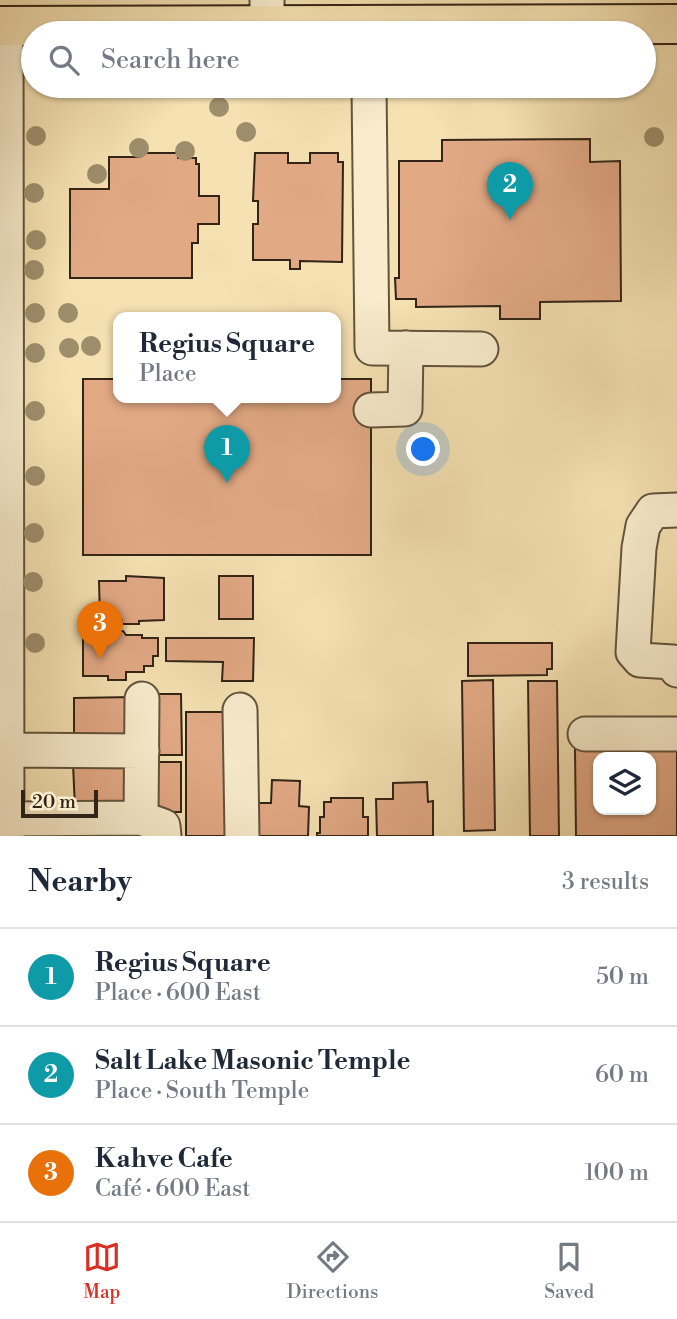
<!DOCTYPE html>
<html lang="en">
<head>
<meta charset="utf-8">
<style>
  :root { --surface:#fff; --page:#f6f6f7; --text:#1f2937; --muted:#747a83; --line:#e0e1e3; --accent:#d93025 }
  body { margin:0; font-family:"Libre Bodoni",serif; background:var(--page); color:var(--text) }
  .controls { position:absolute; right:21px; bottom:21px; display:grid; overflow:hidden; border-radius:14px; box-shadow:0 2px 5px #0004 }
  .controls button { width:63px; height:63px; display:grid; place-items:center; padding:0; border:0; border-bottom:2px solid var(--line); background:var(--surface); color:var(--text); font:35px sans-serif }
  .scale { position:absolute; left:21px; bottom:18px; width:77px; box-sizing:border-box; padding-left:7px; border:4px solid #322416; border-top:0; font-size:19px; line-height:24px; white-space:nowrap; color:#322416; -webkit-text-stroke:5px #f8eccd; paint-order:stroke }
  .you { position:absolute; left:424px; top:450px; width:24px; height:24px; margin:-18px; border:5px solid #fff; border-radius:50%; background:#1a73e8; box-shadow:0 0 0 10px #1a73e833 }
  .badge { display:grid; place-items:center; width:46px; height:46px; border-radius:50%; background:var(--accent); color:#fff; font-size:23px; font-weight:700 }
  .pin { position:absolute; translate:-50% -58px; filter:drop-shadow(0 2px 4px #0008) }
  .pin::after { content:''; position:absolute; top:37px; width:24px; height:21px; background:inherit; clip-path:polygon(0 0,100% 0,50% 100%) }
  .popup { position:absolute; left:113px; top:312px; width:228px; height:91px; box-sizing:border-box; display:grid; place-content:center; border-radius:14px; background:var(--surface); filter:drop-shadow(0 2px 5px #0005); font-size:23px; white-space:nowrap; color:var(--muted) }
  .popup b { font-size:26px; color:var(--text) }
  .popup::after { content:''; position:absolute; left:50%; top:100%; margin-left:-14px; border:14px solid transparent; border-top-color:var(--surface) }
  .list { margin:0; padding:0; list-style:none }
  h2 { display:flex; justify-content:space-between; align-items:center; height:91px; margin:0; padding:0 28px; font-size:30px }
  h2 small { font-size:23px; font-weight:400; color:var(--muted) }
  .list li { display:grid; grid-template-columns:46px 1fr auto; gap:21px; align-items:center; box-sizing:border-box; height:98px; padding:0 28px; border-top:2px solid var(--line) }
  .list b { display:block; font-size:26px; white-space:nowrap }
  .list p { margin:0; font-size:23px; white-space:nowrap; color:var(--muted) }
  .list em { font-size:23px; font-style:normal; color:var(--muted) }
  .icon { flex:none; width:38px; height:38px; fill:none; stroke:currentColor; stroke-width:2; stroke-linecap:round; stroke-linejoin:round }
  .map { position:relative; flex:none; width:677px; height:836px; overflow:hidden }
  .search { position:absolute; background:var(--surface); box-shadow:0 2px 5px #0004; left:21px; right:21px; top:21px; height:77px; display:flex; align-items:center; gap:18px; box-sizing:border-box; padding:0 24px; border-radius:38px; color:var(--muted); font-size:26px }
  .sheet { height:385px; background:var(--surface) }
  nav { display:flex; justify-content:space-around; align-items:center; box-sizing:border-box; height:98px; border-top:2px solid var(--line); background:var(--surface); font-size:19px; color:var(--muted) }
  nav a { display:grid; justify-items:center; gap:4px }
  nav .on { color:var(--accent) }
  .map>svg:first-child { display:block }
  .building { fill:#e2a985; stroke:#322416; stroke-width:2; fill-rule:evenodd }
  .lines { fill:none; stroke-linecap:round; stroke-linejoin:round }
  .minor-casing { stroke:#63533d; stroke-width:37 }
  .major-casing { stroke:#322416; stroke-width:42 }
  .minor { stroke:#f8eccd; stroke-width:33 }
  .major { stroke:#f5e1b2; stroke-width:38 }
  .tree { fill:#9e8e6c }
</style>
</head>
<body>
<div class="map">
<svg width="677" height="836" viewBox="0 0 677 836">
  <rect width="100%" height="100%" fill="#f5e1b2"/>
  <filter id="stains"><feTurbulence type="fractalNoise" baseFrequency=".00286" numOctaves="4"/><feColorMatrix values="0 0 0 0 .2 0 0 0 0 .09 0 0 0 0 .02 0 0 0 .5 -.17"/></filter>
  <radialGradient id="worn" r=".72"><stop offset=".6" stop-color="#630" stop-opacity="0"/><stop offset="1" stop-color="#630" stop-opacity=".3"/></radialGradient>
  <path class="building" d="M 590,139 L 590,162 L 620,161 L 621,301 L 540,302 L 540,319 L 500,319 L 500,306 L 416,307 L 416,299 L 396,299 L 395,278 L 399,278 L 399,161 L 442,161 L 442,140 Z
    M 140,153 L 178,153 L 178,158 L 196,158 L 196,164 L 199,164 L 199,196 L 219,196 L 219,224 L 198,224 L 198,243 L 192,243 L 192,278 L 70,278 L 70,189 L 109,189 L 109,157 L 140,157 Z
    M 255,153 L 288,153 L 288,163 L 310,163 L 310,153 L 338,153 L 338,162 L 343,162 L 342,262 L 300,261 L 300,269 L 290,269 L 290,260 L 253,260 L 253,224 L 258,224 L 258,201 L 253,201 Z
    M 83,379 L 119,379 L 119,397 L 336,397 L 336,379 L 371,379 L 371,555 L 83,555 Z
    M 126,576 L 164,578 L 164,620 L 139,621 L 139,624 L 122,624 L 122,620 L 100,620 L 99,581 L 126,581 Z
    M 219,576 L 253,576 L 253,619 L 219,619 Z
    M 112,631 L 123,631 L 126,635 L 142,635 L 142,638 L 158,638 L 158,656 L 153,656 L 153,666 L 144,666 L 144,672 L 126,672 L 126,680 L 108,680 L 108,676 L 83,676 L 83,638 L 108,638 Z
    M 166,638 L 254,638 L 253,681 L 222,681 L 223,662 L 166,661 Z
    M 468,643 L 552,643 L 552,669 L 547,669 L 547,675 L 468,676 Z
    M 493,680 L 495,830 L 464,831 L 462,681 Z
    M 528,681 L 557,681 L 559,836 L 530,836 Z
    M 151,694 L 181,694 L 182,755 L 152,755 Z
    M 133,697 L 134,742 L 74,744 L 74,698 Z
    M 186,712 L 227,712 L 227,836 L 186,836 Z
    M 677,743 L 677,836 L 576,836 L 575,749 ZM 598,757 L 651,757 L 651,810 L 598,810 Z
    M 151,762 L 181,762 L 181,812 L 151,812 Z
    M 73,764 L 133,764 L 134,807 L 75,808 Z
    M 272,780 L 300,781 L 299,806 L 309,807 L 308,836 L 258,836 L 258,803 L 271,803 Z
    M 427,782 L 428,802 L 433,801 L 433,836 L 377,836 L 376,799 L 393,799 L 393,783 Z
    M 331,798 L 363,798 L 363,817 L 368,817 L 368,836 L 317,836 L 317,833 L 320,833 L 320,817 L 324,817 L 324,802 L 331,802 Z"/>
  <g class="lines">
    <defs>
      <path id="minor" d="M 267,0 L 267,25
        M 6,26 L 7,836
        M 369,86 L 372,348 L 481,349
        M 371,410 L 405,409 L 406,348
        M 677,510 L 653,511 L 643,526 L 639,548 L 633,652 L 640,660 L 673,662 L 677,670
        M 240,710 L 242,836
        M 585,734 L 677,734
        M 7,750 L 142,751
        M 141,818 L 142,699
        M 7,819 L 141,818 L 163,826 L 164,836"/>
      <path id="major" d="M 0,26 L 677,24"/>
    </defs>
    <use href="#minor" class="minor-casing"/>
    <use href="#major" class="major-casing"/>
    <use href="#minor" class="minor"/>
    <use href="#major" class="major"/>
  </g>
  <g class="tree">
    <circle cx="219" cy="107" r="10"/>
    <circle cx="246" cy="132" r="10"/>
    <circle cx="36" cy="136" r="10"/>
    <circle cx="654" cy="137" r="10"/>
    <circle cx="139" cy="148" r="10"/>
    <circle cx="185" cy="151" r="10"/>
    <circle cx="97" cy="174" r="10"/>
    <circle cx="34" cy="193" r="10"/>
    <circle cx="36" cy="240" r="10"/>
    <circle cx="34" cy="270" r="10"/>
    <circle cx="35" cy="313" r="10"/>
    <circle cx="68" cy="313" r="10"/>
    <circle cx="91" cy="346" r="10"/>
    <circle cx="69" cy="348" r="10"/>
    <circle cx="35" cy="353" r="10"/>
    <circle cx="35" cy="411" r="10"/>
    <circle cx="35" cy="476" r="10"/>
    <circle cx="34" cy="533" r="10"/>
    <circle cx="33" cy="582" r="10"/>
    <circle cx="35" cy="643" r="10"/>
  </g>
  <rect width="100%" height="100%" filter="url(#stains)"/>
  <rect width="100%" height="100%" fill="url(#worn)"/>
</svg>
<div class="controls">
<button><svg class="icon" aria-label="layers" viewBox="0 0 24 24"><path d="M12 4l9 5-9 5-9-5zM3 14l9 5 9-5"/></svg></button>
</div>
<div class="scale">20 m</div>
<div class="you"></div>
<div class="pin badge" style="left:227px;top:483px;background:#0f9aa8">1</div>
<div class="popup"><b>Regius Square</b>Place</div>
<div class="pin badge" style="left:510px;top:220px;background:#0f9aa8">2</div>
<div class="pin badge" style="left:100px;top:659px;background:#e8710a">3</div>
<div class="search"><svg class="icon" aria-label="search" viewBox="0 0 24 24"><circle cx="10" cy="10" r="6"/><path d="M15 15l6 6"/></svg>Search here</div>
</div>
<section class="sheet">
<h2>Nearby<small>3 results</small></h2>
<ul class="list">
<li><span class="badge" style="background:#0f9aa8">1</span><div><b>Regius Square</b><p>Place · 600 East</p></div><em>50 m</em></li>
<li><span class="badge" style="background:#0f9aa8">2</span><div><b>Salt Lake Masonic Temple</b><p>Place · South Temple</p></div><em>60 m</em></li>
<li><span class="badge" style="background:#e8710a">3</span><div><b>Kahve Cafe</b><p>Café · 600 East</p></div><em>100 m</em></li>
</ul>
</section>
<nav>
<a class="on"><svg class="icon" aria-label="map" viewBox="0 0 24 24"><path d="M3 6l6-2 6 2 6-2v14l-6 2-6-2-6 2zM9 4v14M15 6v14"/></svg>Map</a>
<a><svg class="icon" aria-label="directions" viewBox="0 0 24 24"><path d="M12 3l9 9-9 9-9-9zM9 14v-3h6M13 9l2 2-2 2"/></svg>Directions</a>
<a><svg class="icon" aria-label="saved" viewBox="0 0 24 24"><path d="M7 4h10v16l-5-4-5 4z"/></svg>Saved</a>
</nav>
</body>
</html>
